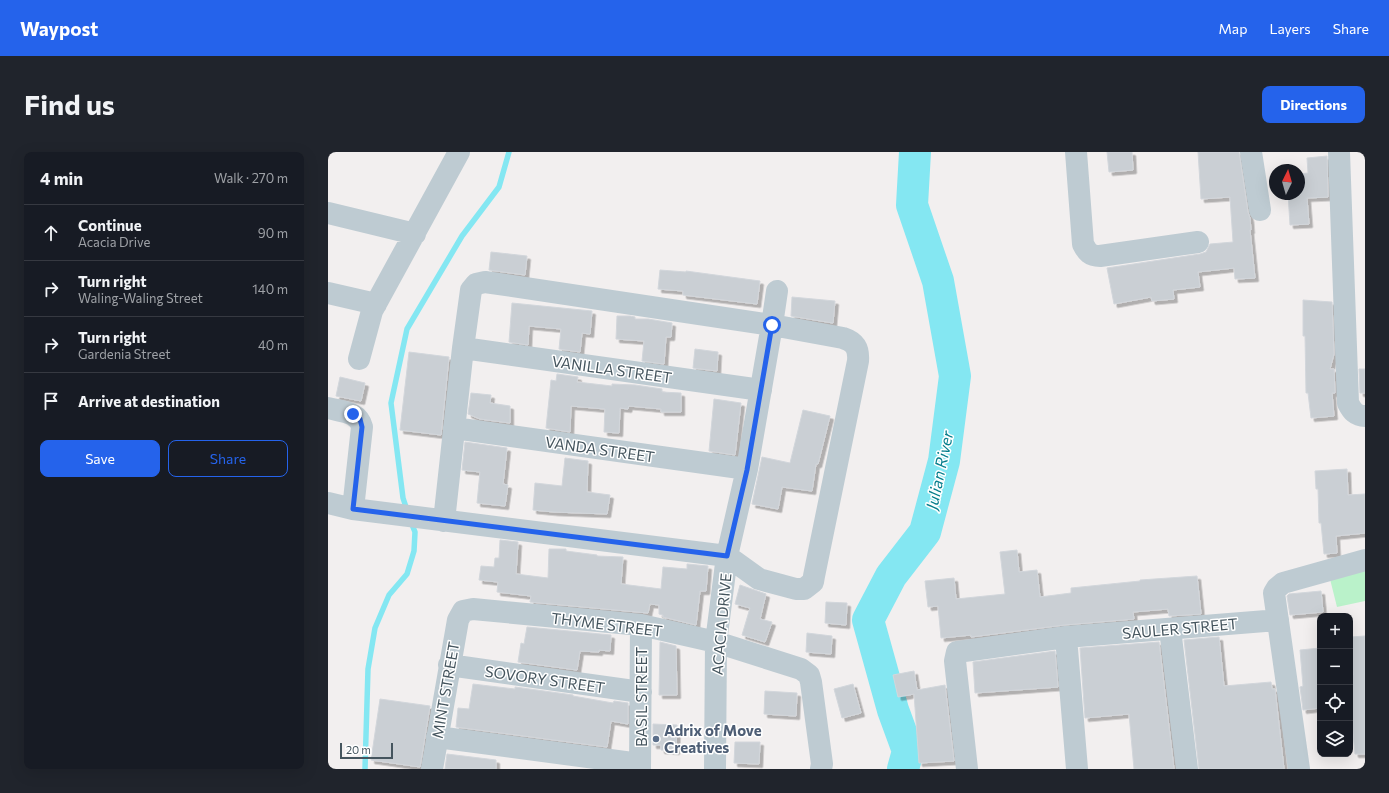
<!DOCTYPE html>
<html lang="en">
<head>
<meta charset="utf-8">
<style>
  :root { --surface:#171b24; --page:#20242c; --text:#f1f3f6; --muted:#9ea1a6; --line:#363941; --accent:#2563eb }
  body { margin:0; font-family:Commissioner,sans-serif; background:var(--page); color:var(--text) }
  .controls { position:absolute; right:12px; bottom:12px; display:grid; overflow:hidden; border-radius:8px; box-shadow:0 4px 16px #0002 }
  .controls button { width:36px; height:36px; display:grid; place-items:center; padding:0; border:0; border-bottom:1px solid var(--line); background:var(--surface); color:var(--text); font:20px sans-serif }
  .compass { position:absolute; left:941px; top:12px; width:36px; height:36px; border-radius:50%; background:var(--surface); box-shadow:0 4px 16px #0002; rotate:5deg }
  .scale { position:absolute; left:12px; bottom:10px; width:53px; box-sizing:border-box; padding-left:4px; border:2px solid #45555e; border-top:0; font-size:11px; line-height:14px; white-space:nowrap; color:#45555e; -webkit-text-stroke:3px #fff; paint-order:stroke }
  .stop { position:absolute; width:12px; height:12px; margin:-9px; border:3px solid #2563eb; border-radius:50%; background:#fff }
  .stop.end { background:#2563eb; border-color:#fff; box-shadow:0 1px 4px #0008 }
  .list { margin:0; padding:0; list-style:none }
  h2 { display:flex; justify-content:space-between; align-items:center; height:52px; margin:0; padding:0 16px; font-size:17px }
  h2 small { font-size:13px; font-weight:400; color:var(--muted) }
  .list li { display:grid; grid-template-columns:26px 1fr auto; gap:12px; align-items:center; box-sizing:border-box; height:56px; padding:0 16px; border-top:1px solid var(--line) }
  .list b { display:block; font-size:15px; white-space:nowrap }
  .list p { margin:0; font-size:13px; white-space:nowrap; color:var(--muted) }
  .list em { font-size:13px; font-style:normal; color:var(--muted) }
  .actions { display:flex; gap:8px; padding:12px 16px }
  .actions a { flex:1; padding:9px 0; border:1px solid var(--accent); border-radius:8px; text-align:center; font-size:14px; color:var(--accent) }
  .actions .main { background:var(--accent); color:#fff }
  .icon { flex:none; width:22px; height:22px; fill:none; stroke:currentColor; stroke-width:2; stroke-linecap:round; stroke-linejoin:round }
  .map { position:relative; flex:none; width:1037px; height:617px; overflow:hidden; border-radius:8px }
  header { display:flex; align-items:center; gap:24px; box-sizing:border-box; height:56px; padding:0 20px; background:var(--accent); color:#fff }
  header strong { font-size:19px }
  nav { display:flex; gap:22px; margin-inline-start:auto; font-size:14px }
  .intro { display:flex; align-items:center; justify-content:space-between; box-sizing:border-box; height:96px; padding:0 24px }
  h1 { margin:0; font-size:28px }
  .button { padding:10px 18px; border-radius:8px; background:var(--accent); color:#fff; font-size:14px; font-weight:700 }
  main { display:flex; gap:24px; padding:0 24px }
  aside { flex:1; background:var(--surface); border-radius:8px; box-shadow:0 4px 16px #0002 }
  .map>svg:first-child { display:block }
  .green { fill:#baf2ca }
  .lines { fill:none; stroke-linecap:round; stroke-linejoin:round }
  .stream { stroke:#84e7f2; stroke-width:5.5 }
  .river { stroke:#84e7f2; stroke-width:32 }
  .building { fill:#cacfd4; stroke:#d2d6db; filter:url(#shadow) }
  .minor { stroke:#becbd2; stroke-width:22 }
  .route { stroke:#2563eb; stroke-width:5 }
  .service-dot { fill:#5c6f8a; stroke:#fff; stroke-width:1.5 }
  .labels { text-anchor:middle; dominant-baseline:central; stroke-width:3; stroke-linejoin:round; paint-order:stroke }
  .street-label { font-size:15px; fill:#45555e; stroke:#fff }
  .service-label { font-size:15px; font-weight:bold; fill:#4e5e75; stroke:#fff; text-anchor:start }
  .water-label { font-size:16px; font-style:italic; fill:#067e8c; stroke:#fff }
</style>
</head>
<body>
<header>
<strong>Waypost</strong>
<nav><a>Map</a><a>Layers</a><a>Share</a></nav>
</header>
<div class="intro"><h1>Find us</h1><a class="button">Directions</a></div>
<main>
<aside>
<h2>4 min<small>Walk · 270 m</small></h2>
<ul class="list">
<li><svg class="icon" aria-label="ahead" viewBox="0 0 24 24"><path d="M12 20V5M6 11l6-6 6 6"/></svg><div><b>Continue</b><p>Acacia Drive</p></div><em>90 m</em></li>
<li><svg class="icon" aria-label="right" viewBox="0 0 24 24"><path d="M7 20v-9h11M14 6l5 5-5 5"/></svg><div><b>Turn right</b><p>Waling-Waling Street</p></div><em>140 m</em></li>
<li><svg class="icon" aria-label="right" viewBox="0 0 24 24"><path d="M7 20v-9h11M14 6l5 5-5 5"/></svg><div><b>Turn right</b><p>Gardenia Street</p></div><em>40 m</em></li>
<li><svg class="icon" aria-label="arrive" viewBox="0 0 24 24"><path d="M6 21V4h12l-3 4 3 4H6"/></svg><div><b>Arrive at destination</b></div></li>
</ul>
<div class="actions"><a class="main">Save</a><a>Share</a></div>
</aside>
<div class="map">
<svg width="1037" height="617" viewBox="0 0 1037 617">
  <defs>
    <filter id="shadow"><feDropShadow dx="3.5" dy="3.5" stdDeviation="0" flood-color="#0004"/></filter>
  </defs>
  <rect width="100%" height="100%" fill="#f2efef"/>
  <path class="green" d="M 1037,418 L 1037,449 L 1009,455 L 1002,427 Z"/>
  <g class="lines">
    <path class="stream" d="M 79,358 L 75,346 L 63,251 L 79,177 L 134,84 L 171,35 L 181,0
      M 37,617 L 40,517 L 47,476 L 61,443 L 79,422 L 86,399 L 87,380 L 83,370"/>
    <path class="river" d="M 575,617 L 580,599 L 565,558 L 540,468 L 563,424 L 597,380 L 616,309 L 627,224 L 610,129 L 584,53 L 587,0"/>
  </g>
  <path class="building" d="M 779,0 L 804,0 L 805,18 L 781,20 Z
    M 870,0 L 911,0 L 920,60 L 922,66 L 923,78 L 922,78 L 927,126 L 907,127 L 906,116 L 870,120 L 872,135 L 845,138 L 846,147 L 824,149 L 823,145 L 786,152 L 779,116 L 872,102 L 878,100 L 882,92 L 905,90 L 902,45 L 873,47 Z
    M 999,4 L 1000,45 L 979,46 L 981,72 L 962,73 L 960,42 L 971,42 L 971,22 L 980,21 L 979,6 Z
    M 163,100 L 199,104 L 197,123 L 161,118 Z
    M 332,118 L 358,120 L 358,119 L 432,129 L 429,152 L 355,143 L 355,139 L 330,137 Z
    M 464,145 L 507,149 L 505,171 L 463,164 Z
    M 975,148 L 1004,150 L 1006,202 L 1002,217 L 1006,217 L 1007,241 L 1004,241 L 1006,264 L 983,266 L 980,241 L 978,241 L 977,184 L 975,184 Z
    M 184,151 L 264,159 L 262,182 L 254,181 L 252,200 L 231,197 L 233,177 L 201,174 L 200,193 L 181,190 Z
    M 289,164 L 302,164 L 307,165 L 307,167 L 320,167 L 344,171 L 343,185 L 338,185 L 336,212 L 314,209 L 316,189 L 288,187 Z
    M 367,197 L 390,200 L 389,219 L 365,216 Z
    M 81,200 L 121,205 L 113,283 L 72,278 Z
    M 1031,217 L 1037,217 L 1037,241 L 1032,241 Z
    M 229,222 L 250,225 L 249,230 L 284,234 L 284,232 L 307,233 L 334,237 L 334,240 L 353,241 L 353,260 L 333,260 L 333,257 L 301,254 L 300,257 L 292,256 L 291,281 L 276,280 L 277,257 L 243,254 L 242,280 L 218,276 L 223,228 L 228,229 Z
    M 12,225 L 37,231 L 33,249 L 8,244 Z
    M 143,241 L 163,243 L 162,251 L 182,254 L 182,271 L 152,267 L 140,262 Z
    M 386,247 L 413,251 L 407,303 L 381,299 Z
    M 475,258 L 502,264 L 490,312 L 488,312 L 484,339 L 454,335 L 450,357 L 424,352 L 434,305 L 462,311 Z
    M 137,290 L 179,296 L 175,332 L 180,333 L 177,354 L 149,351 L 152,320 L 134,318 Z
    M 237,306 L 260,309 L 259,340 L 282,343 L 279,362 L 226,360 L 205,358 L 207,331 L 234,334 Z
    M 1019,317 L 1020,343 L 1037,342 L 1037,381 L 1008,384 L 1009,401 L 996,402 L 993,371 L 991,371 L 990,337 L 988,337 L 987,319 Z
    M 172,388 L 190,390 L 188,422 L 220,426 L 221,397 L 238,397 L 238,399 L 269,403 L 269,404 L 295,405 L 293,432 L 333,437 L 335,415 L 359,417 L 359,412 L 380,414 L 378,439 L 372,439 L 368,473 L 335,465 L 335,463 L 331,462 L 331,453 L 322,452 L 320,461 L 202,450 L 203,444 L 169,440 L 170,430 L 151,428 L 153,414 L 166,415 L 167,406 L 171,406 Z
    M 689,398 L 691,420 L 709,418 L 712,445 L 743,441 L 743,436 L 812,429 L 812,428 L 869,424 L 873,462 L 841,464 L 840,457 L 805,460 L 806,467 L 736,473 L 643,485 L 643,483 L 613,486 L 610,454 L 600,455 L 597,429 L 626,426 L 628,447 L 677,442 L 672,400 Z
    M 412,433 L 438,442 L 432,467 L 444,470 L 437,490 L 414,483 L 422,456 L 407,452 Z
    M 993,439 L 995,460 L 962,463 L 959,444 L 961,442 Z
    M 498,450 L 519,451 L 518,473 L 497,471 Z
    M 199,475 L 283,483 L 282,499 L 271,498 L 271,500 L 252,499 L 249,518 L 190,510 L 193,491 L 196,492 Z
    M 479,481 L 504,484 L 503,502 L 478,500 Z
    M 1037,484 L 1037,602 L 1027,602 L 1022,551 L 1022,523 L 1025,523 L 1022,485 Z
    M 891,485 L 896,534 L 943,530 L 944,537 L 947,537 L 956,617 L 871,617 L 856,488 Z
    M 332,490 L 348,494 L 349,543 L 331,543 Z
    M 831,490 L 846,617 L 806,617 L 801,562 L 757,566 L 752,496 Z
    M 992,496 L 992,556 L 975,558 L 972,535 L 975,534 L 972,498 Z
    M 727,499 L 730,535 L 647,541 L 645,510 Z
    M 586,519 L 589,538 L 617,533 L 626,609 L 591,611 L 586,542 L 570,545 L 565,523 Z
    M 145,532 L 187,537 L 187,535 L 245,543 L 245,544 L 285,551 L 286,549 L 300,551 L 300,572 L 283,569 L 279,595 L 128,575 L 130,556 L 141,557 Z
    M 525,532 L 533,561 L 514,566 L 506,537 Z
    M 437,539 L 469,541 L 468,564 L 436,562 Z
    M 52,547 L 102,554 L 92,615 L 43,608 Z
    M 325,572 L 349,573 L 348,599 L 333,598 L 333,593 L 325,593 Z
    M 407,590 L 432,590 L 431,612 L 406,611 Z
    M 119,602 L 168,608 L 168,617 L 117,617 Z"/>
  <g class="lines">
    <path class="minor" d="M 748,0 L 755,92 C 759,100 762,104 772,104 L 870,90
      M 923,0 L 932,58
      M 1011,0 L 1020,251 C 1024,259 1028,264 1037,264
      M 0,61 L 87,82
      M 0,141 L 48,152
      M 135,196 L 433,238
      M 31,207 L 44,159 L 131,0
      M 0,256 C 14,260 30,259 34,275 L 25,357
      M 126,276 L 419,317
      M 0,351 L 25,357 L 399,404 L 431,427 L 468,437 L 476,437 L 485,430 L 486,424 L 530,209 C 531,196 527,190 515,186 L 444,173 L 157,130 L 148,132 L 143,138 L 135,196 L 116,369
      M 842,477 L 859,617
      M 738,485 L 749,617
      M 121,513 L 313,540
      M 109,585 L 312,612
      M 104,617 L 130,468 L 135,459 L 145,457 L 313,473 L 388,490 L 473,517 L 481,523 L 483,530 L 494,612 L 493,617
      M 312,617 L 313,473
      M 387,617 L 388,490 L 399,404 L 419,317 L 444,173 L 449,139
      M 639,617 L 627,509 L 629,500 L 738,485 L 950,468
      M 971,617 L 946,441 L 949,436 L 955,431 L 1037,408"/>
  </g>
  <g class="lines">
    <path class="route" d="M 25,262 L 32,267 L 34,275 L 25,357 L 399,404 L 419,318 L 444,173"/>
  </g>
  <circle class="service-dot" cx="328" cy="587" r="4"/>
  <g class="labels">
    <g class="street-label">
      <text transform="translate(284 217) rotate(8)">VANILLA STREET</text>
      <text transform="translate(272 297) rotate(8)">VANDA STREET</text>
      <text transform="translate(279 472) rotate(7)">THYME STREET</text>
      <text transform="translate(393 472) rotate(-85)">ACACIA DRIVE</text>
      <text transform="translate(852 476) rotate(-5)">SAULER STREET</text>
      <text transform="translate(217 527) rotate(8)">SOVORY STREET</text>
      <text transform="translate(117 538) rotate(-80)">MINT STREET</text>
      <text transform="translate(313 545) rotate(-90)">BASIL STREET</text>
    </g>
    <g class="service-label">
      <text x="336" y="578">Adrix of Move<tspan x="336" dy="17">Creatives</tspan></text>
    </g>
    <g class="water-label">
      <text transform="translate(611 318) rotate(-78)">Julian River</text>
    </g>
  </g>
</svg>
<div class="controls">
<button>+</button>
<button>−</button>
<button><svg class="icon" aria-label="locate" viewBox="0 0 24 24"><circle cx="12" cy="12" r="6"/><path d="M12 2v4M12 18v4M2 12h4M18 12h4"/></svg></button>
<button><svg class="icon" aria-label="layers" viewBox="0 0 24 24"><path d="M12 4l9 5-9 5-9-5zM3 14l9 5 9-5"/></svg></button>
</div>
<svg class="compass" viewBox="-18 -18 36 36"><path d="M0-13l5 13h-10z" fill="#e53935"/><path d="M0 13l5-13h-10z" fill="#9ea1a6"/></svg>
<div class="scale">20 m</div>
<div class="stop" style="left:444px;top:173px"></div>
<div class="stop end" style="left:25px;top:262px"></div>
</div>
</main>
</body>
</html>
